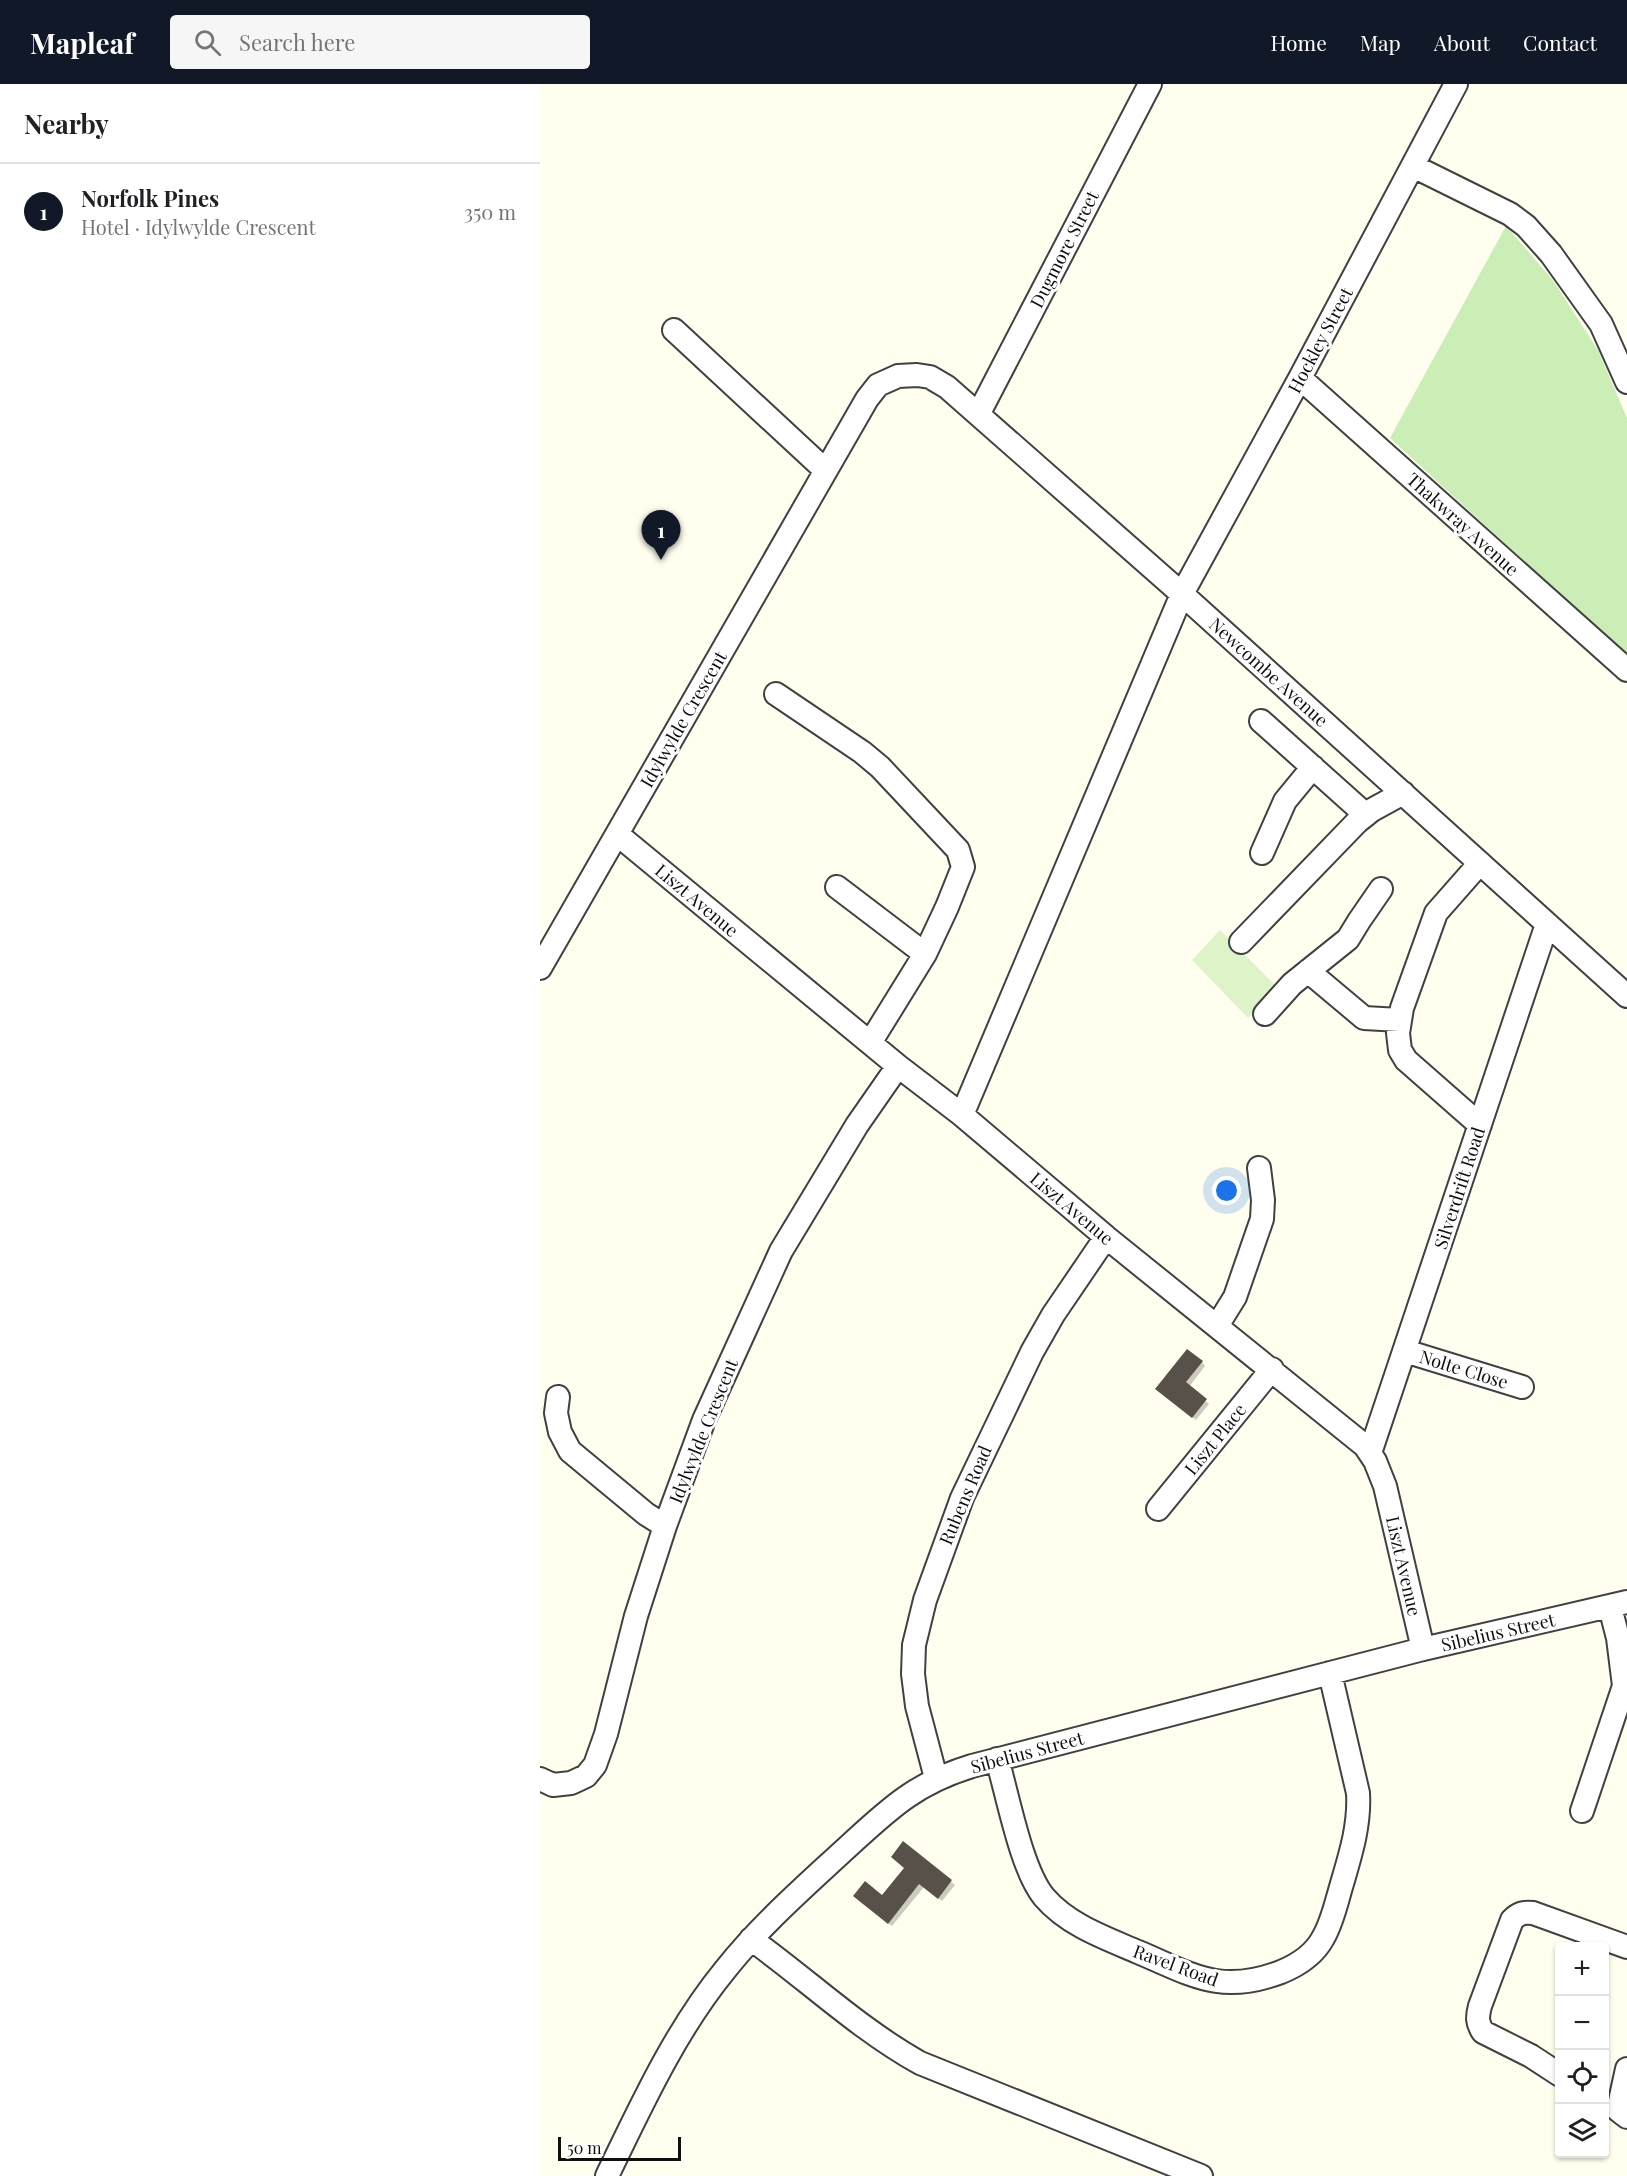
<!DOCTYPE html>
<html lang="en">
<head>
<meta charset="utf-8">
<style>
  :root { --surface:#fff; --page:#f6f6f6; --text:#202124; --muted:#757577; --line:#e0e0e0; --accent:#111827 }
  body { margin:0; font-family:"Playfair Display",serif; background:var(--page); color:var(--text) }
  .controls { position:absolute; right:18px; bottom:18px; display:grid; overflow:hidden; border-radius:6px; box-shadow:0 2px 4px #0004 }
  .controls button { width:54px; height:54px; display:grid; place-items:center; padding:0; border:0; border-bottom:2px solid var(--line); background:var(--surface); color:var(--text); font:30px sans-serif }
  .scale { position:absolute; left:18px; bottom:15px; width:123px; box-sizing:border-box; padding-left:6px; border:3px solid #0e0e0e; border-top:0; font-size:16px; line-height:21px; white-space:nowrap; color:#0e0e0e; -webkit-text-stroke:4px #fff; paint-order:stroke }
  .you { position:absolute; left:687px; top:1107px; width:21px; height:21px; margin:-15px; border:4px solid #fff; border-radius:50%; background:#1a73e8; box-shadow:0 0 0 9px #1a73e833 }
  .badge { display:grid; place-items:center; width:39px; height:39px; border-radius:50%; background:var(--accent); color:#fff; font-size:20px; font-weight:700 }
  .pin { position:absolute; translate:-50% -50px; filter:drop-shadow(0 2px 3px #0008) }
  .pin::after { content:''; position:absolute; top:32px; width:21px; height:18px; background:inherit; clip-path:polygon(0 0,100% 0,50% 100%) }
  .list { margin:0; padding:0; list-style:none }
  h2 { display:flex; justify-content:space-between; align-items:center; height:78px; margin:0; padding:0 24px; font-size:26px }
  h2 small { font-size:20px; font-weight:400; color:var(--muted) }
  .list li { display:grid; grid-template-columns:39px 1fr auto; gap:18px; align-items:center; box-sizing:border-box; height:96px; padding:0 24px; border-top:2px solid var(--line) }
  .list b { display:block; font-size:22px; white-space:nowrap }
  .list p { margin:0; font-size:20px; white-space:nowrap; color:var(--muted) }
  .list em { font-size:20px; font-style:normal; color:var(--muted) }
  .icon { flex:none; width:33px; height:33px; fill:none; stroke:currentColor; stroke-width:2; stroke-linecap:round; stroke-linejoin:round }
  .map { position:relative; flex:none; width:1087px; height:2092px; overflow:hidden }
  header { display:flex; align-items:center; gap:36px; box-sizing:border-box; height:84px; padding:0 30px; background:var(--accent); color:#fff }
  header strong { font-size:28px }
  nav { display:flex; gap:33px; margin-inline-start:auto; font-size:21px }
  .search { width:420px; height:54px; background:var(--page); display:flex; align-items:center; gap:15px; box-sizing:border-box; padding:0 21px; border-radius:6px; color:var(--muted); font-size:22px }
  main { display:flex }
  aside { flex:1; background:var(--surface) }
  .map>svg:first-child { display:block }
  .green { fill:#cbedb6 }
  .pitch { fill:#def3c8 }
  .shadow { fill:#0003 }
  .building { fill:#58514a }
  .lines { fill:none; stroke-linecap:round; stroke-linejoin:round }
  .minor-casing { stroke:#414141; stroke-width:26 }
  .minor { stroke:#fff; stroke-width:22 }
  .labels { text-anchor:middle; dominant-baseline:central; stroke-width:6; stroke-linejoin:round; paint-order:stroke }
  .street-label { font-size:18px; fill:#0e0e0e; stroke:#fff }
</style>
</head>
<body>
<header>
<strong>Mapleaf</strong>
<div class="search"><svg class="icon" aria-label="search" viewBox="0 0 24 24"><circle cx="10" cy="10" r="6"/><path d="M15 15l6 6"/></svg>Search here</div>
<nav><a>Home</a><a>Map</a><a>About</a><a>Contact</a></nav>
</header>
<main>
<aside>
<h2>Nearby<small></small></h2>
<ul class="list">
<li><span class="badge">1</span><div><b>Norfolk Pines</b><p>Hotel · Idylwylde Crescent</p></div><em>350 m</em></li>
</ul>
</aside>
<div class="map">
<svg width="1087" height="2092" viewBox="0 0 1087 2092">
  <rect width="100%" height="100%" fill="#fffeef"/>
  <path class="green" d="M 966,142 L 1012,195 L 1058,266 L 1087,334 L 1087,572 L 850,354 Z"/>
  <path class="pitch" d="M 680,846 L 738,904 L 708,934 L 652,876 Z"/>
  <path class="shadow" d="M 662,1278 L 665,1282 L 649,1303 L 669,1320 L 656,1336 L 621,1308 Z
    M 364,1759 L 415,1801 L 402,1817 L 384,1803 L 352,1842 L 318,1816 L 343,1813 L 366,1784 Z"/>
  <path class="building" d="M 647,1265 L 663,1277 L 646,1298 L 667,1315 L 652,1334 L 615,1305 Z
    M 363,1757 L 412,1796 L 398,1815 L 379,1800 L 348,1840 L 313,1812 L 325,1797 L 342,1811 L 364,1784 L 351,1773 Z"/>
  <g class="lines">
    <defs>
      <path id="minor" d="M 873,82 L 970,130 L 986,142 L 1011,170 L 1061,240 L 1087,298
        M 134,246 L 285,386
        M 760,294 L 1087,586
        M 439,329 L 610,0
        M 236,610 L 322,668 L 340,683 L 418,766 L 423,783 L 407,823 L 385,870 L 330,959
        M 721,637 L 826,731
        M 77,750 L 358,982 L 422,1031 L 566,1153 L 825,1362 L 835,1377 L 845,1402 L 883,1565
        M 722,769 L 745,717 L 773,683
        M 940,779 L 896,829 L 862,924 L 858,949 L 860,966 L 866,976 L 940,1041
        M 297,803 L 385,870
        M 701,858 L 817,738 L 832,726 L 863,709
        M 0,884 L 327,315 L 338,301 L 358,292 L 377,291 L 390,293 L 407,303 L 642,510 L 1087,912
        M 768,887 L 824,934 L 860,936
        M 725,930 L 752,900 L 808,855 L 819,837 L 841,805
        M 422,1031 L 642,510 L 760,294 L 916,0
        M 677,1242 L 695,1213 L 722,1135 L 723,1116 L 719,1084
        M 865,1267 L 982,1303
        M 18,1313 L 16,1329 L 20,1348 L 30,1367 L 106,1430 L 125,1442
        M 830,1369 L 1007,840
        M 618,1425 L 732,1285
        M 457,1675 C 468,1712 481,1785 504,1813 C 528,1841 565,1854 598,1868 C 653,1891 680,1911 741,1888 C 758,1881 774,1871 783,1854 C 792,1839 796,1820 801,1803 C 810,1772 820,1742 818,1709 L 790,1589
        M 396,1694 L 377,1622 L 373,1590 L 374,1561 L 385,1516 L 422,1414 L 492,1268 L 513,1231 L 566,1153
        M 0,1695 L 13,1701 L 31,1699 L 46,1692 L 55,1681 L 66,1650 L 96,1532 L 125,1442 L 164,1336 L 241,1167 L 317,1041 L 358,982
        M 1042,1727 L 1084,1602 L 1078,1554 L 1070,1523
        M 211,1855 C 268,1896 319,1945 380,1979 L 661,2092
        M 1087,1985 L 1078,2026 L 1087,2033
        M 1020,1991 L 991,1972 L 943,1948 C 937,1939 937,1933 940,1922 L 972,1836 C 979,1829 984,1828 993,1829 L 1087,1863
        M 67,2092 C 101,2022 135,1947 185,1886 C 219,1843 261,1806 301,1769 C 345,1729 372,1700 432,1682 L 883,1565 L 1087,1518"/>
    </defs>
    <use href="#minor" class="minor-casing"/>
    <use href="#minor" class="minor"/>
  </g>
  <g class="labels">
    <g class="street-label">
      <text transform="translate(524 165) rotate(-63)">Dugmore Street</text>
      <text transform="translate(780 256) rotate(-62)">Hockley Street</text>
      <text transform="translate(923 440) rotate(42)">Thakwray Avenue</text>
      <text transform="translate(729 588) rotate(42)">Newcombe Avenue</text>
      <text transform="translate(143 635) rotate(-60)">Idylwylde Crescent</text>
      <text transform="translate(157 816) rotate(40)">Liszt Avenue</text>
      <text transform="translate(919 1104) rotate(-72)">Silverdrift Road</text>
      <text transform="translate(532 1124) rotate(40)">Liszt Avenue</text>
      <text transform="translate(924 1285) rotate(17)">Nolte Close</text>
      <text transform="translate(163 1347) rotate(-68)">Idylwylde Crescent</text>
      <text transform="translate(675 1355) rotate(-51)">Liszt Place</text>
      <text transform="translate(425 1411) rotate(-67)">Rubens Road</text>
      <text transform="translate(864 1482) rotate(77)">Liszt Avenue</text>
      <text transform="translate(958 1548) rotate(-13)">Sibelius Street</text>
      <text transform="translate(487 1668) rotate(-15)">Sibelius Street</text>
      <text transform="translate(636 1881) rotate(20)">Ravel Road</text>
    </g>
  </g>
</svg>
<div class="controls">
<button>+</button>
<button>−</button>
<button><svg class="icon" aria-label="locate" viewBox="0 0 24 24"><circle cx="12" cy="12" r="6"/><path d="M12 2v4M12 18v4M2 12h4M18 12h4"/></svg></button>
<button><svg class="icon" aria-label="layers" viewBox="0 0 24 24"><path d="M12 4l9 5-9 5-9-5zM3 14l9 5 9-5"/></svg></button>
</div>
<div class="scale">50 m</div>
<div class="you"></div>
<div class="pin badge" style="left:121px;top:476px">1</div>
</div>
</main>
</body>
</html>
